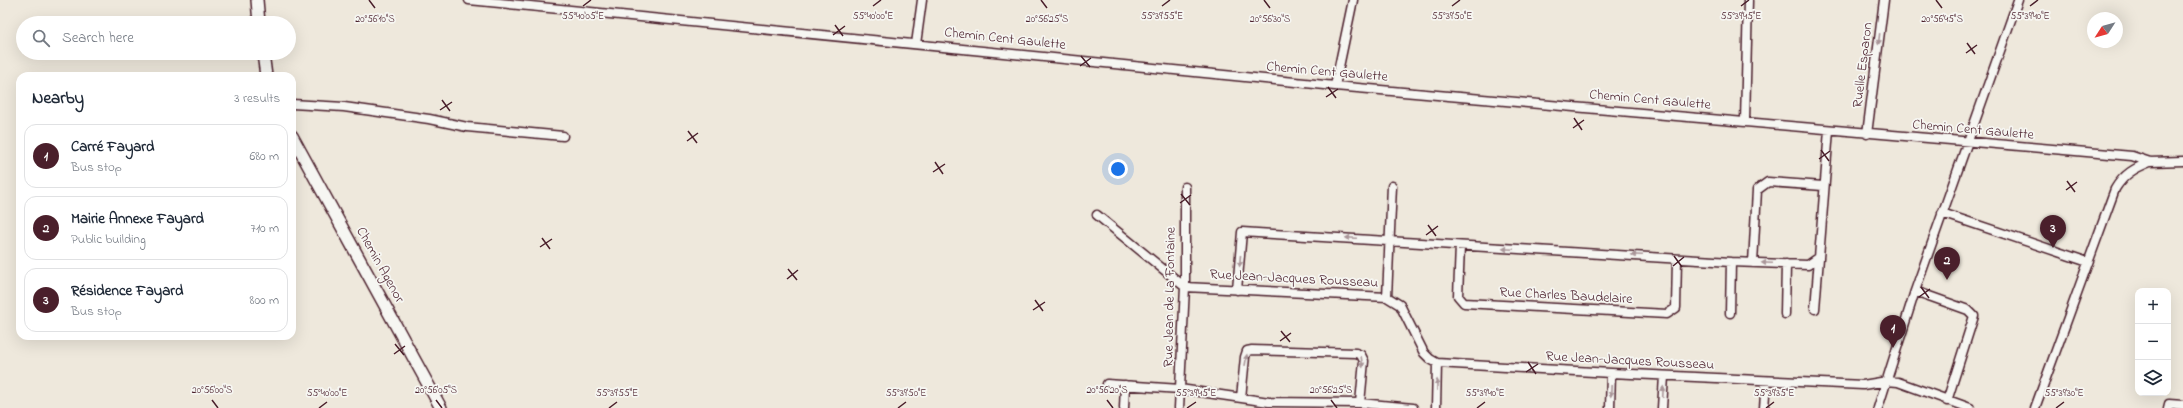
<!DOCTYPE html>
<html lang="en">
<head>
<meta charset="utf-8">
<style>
  :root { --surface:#fff; --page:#f6f6f7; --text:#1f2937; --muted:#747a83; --line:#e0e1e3; --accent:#4a1f2b }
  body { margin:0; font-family:"Indie Flower",sans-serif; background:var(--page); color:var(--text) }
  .controls { position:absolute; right:12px; bottom:12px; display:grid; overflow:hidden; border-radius:8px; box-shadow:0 4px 16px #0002 }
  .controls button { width:36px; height:36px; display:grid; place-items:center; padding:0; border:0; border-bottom:1px solid var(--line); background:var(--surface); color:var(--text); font:20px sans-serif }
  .compass { position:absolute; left:2087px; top:12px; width:36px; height:36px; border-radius:50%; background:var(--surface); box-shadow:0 4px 16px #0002; rotate:234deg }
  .you { position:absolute; left:1118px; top:169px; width:14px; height:14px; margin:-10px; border:3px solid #fff; border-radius:50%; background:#1a73e8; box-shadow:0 0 0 6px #1a73e833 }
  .badge { display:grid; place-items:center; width:26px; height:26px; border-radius:50%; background:var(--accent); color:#fff; font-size:13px; font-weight:700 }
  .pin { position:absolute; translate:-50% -33px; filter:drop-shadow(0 1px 2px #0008) }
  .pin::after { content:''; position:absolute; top:21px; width:14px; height:12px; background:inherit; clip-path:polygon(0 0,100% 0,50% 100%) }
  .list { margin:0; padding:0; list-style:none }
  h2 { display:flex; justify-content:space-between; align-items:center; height:52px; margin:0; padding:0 16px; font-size:17px }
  h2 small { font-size:13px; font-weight:400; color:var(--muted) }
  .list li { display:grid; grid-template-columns:26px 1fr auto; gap:12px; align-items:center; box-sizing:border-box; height:64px; margin:0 8px 8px; padding:0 8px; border:1px solid var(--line); border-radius:12px }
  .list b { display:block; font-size:15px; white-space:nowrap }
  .list p { margin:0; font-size:13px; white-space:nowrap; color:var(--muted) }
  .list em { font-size:13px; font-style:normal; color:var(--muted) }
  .icon { flex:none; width:22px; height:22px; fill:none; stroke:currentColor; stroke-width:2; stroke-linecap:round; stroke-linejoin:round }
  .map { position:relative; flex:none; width:2183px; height:408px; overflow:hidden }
  .search { position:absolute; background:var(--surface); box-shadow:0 4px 16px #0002; left:16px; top:16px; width:280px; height:44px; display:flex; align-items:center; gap:10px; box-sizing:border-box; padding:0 14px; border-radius:22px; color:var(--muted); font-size:15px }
  .panel { position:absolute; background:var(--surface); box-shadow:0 4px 16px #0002; left:16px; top:72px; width:280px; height:268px; border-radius:12px }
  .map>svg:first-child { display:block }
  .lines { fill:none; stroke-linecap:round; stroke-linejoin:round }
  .minor-casing { stroke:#4a1f2b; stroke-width:11 }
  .major-casing { stroke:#4a1f2b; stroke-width:14 }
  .minor { stroke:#f6f6f2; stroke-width:8 }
  .major { stroke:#f6f6f2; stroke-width:11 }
  .oneway { fill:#a99598 }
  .ticks { fill:none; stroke:#4a1f2b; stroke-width:1.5 }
  .labels { text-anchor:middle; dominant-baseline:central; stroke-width:3.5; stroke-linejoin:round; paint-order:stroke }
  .street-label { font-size:14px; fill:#4a1f2b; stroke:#f6f6f2 }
  .ticks-label { font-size:10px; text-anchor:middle; fill:#4a1f2b; stroke:#f6f6f2; stroke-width:3.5; stroke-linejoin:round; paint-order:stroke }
</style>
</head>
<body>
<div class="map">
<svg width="2183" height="408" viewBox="0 0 2183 408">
  <rect width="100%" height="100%" fill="#eee8dc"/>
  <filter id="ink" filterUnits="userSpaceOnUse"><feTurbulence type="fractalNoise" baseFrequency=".025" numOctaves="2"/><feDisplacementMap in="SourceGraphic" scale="8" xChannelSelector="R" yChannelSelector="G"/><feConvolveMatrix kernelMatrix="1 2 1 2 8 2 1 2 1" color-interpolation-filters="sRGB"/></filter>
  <g filter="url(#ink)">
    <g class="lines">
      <defs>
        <path id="minor" d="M 469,0 L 1335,86 L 2132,156 L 2150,162 L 2183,161
          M 916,44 L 922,0
          M 1335,86 L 1353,0
          M 292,104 L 344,107 L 429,119 L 467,127 L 563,136
          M 1745,121 L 1748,0
          M 1867,134 L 1884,0
          M 1942,213 L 2088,262
          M 1097,215 L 1185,287 L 1387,297 L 1400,305 L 1424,353 L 1430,359 L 1437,363 L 1611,373 L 1863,385 L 1887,381 L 1898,382 L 1970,408
          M 1460,246 L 1458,296 L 1464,303 L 1667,314 L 1676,308 L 1677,259
          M 1753,263 L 1757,190 L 1768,182 L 1823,186
          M 1237,290 L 1242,232 L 1731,262 L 1808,265 L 1818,258
          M 1915,291 L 1968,310 L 1974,316 L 1947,401
          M 1387,297 L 1392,186
          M 1815,309 L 1829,130
          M 1730,313 L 1731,262
          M 1785,314 L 1786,264
          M 1107,384 L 1180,389 L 1269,402 L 1360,403 L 1413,408
          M 1241,398 L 1245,357 L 1247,351 L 1252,350 L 1356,353 L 1361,355 L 1364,361 L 1360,403
          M 1124,408 L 1125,385
          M 1179,408 L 1185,287 L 1185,187
          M 1436,408 L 1437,363
          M 1610,408 L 1611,373
          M 1662,408 L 1664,376
          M 1764,408 L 1766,381
          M 1878,408 L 1915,291 L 2018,0
          M 2035,408 L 2115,189 C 2124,174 2135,168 2150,162
          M 2168,408 L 2169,404 L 2183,405"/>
        <path id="major" d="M 257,0 L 259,23
          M 263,53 L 266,76
          M 292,136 L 441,408"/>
      </defs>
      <use href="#minor" class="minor-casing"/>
      <use href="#major" class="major-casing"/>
      <use href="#minor" class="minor"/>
      <use href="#major" class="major"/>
    </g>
    <defs><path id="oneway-solid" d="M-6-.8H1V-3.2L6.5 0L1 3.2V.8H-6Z"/></defs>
    <g class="oneway">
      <use href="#oneway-solid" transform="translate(1879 39) rotate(97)"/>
      <use href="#oneway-solid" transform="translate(1351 238) rotate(-177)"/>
      <use href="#oneway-solid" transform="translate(1508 249) rotate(-177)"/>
      <use href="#oneway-solid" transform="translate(1637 255) rotate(-177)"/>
      <use href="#oneway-solid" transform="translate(1240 261) rotate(95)"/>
      <use href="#oneway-solid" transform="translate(1767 263) rotate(-178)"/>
      <use href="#oneway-solid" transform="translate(1246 360) rotate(-80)"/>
      <use href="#oneway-solid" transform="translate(1362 362) rotate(81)"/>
      <use href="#oneway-solid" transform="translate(1437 385) rotate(-89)"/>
      <use href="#oneway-solid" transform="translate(1611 391) rotate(92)"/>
      <use href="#oneway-solid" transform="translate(1663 392) rotate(-87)"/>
    </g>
  </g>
  <path class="ticks" d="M 369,0 L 375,8M 1041,0 L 1047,8M 1264,0 L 1270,8M 1936,0 L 1942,8M 583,6 L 591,0M 873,6 L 881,0M 1162,6 L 1170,0M 1452,6 L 1460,0M 1741,6 L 1749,0M 2030,6 L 2038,0M 835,25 L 843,36M 833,35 L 845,26M 1967,43 L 1975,54M 1966,53 L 1977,45M 1081,56 L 1090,67M 1080,66 L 1091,58M 1328,87 L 1336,98M 1326,97 L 1338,89M 442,100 L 450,111M 440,110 L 452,102M 1574,118 L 1582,130M 1573,128 L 1584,120M 688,131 L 697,143M 687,141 L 698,133M 1821,150 L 1829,161M 1819,159 L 1830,151M 935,162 L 943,174M 933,172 L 945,164M 2067,181 L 2075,192M 2066,190 L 2077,182M 1181,194 L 1190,205M 1180,203 L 1191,195M 1428,225 L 1436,236M 1426,235 L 1438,226M 542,238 L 550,249M 540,247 L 552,239M 1674,256 L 1682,267M 1673,266 L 1684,257M 788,269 L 797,280M 787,279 L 798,270M 1921,287 L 1929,298M 1919,297 L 1930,289M 1035,300 L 1043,311M 1033,310 L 1045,302M 1281,331 L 1290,342M 1280,341 L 1291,333M 395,344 L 404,355M 394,354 L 405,346M 1528,362 L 1536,374M 1526,372 L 1538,364M 212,400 L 218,408M 436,400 L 442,408M 1107,400 L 1113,408M 1331,400 L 1337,408M 319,408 L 327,402M 609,408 L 617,402M 898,408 L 906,402M 1187,408 L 1196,402M 1477,408 L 1485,402M 1766,408 L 1774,402M 2056,408 L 2064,402"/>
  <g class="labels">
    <g class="street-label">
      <text transform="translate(1005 39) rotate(6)">Chemin Cent Gaulette</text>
      <text transform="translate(1863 65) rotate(-83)">Ruelle Esparon</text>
      <text transform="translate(1327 72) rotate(5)">Chemin Cent Gaulette</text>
      <text transform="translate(1650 100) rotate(5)">Chemin Cent Gaulette</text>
      <text transform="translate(1973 130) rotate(5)">Chemin Cent Gaulette</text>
      <text transform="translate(380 265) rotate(61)">Chemin Agenor</text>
      <text transform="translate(1294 279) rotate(3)">Rue Jean-Jacques Rousseau</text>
      <text transform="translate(1566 296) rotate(3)">Rue Charles Baudelaire</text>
      <text transform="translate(1170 297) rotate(-89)">Rue Jean de La Fontaine</text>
      <text transform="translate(1630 361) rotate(3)">Rue Jean-Jacques Rousseau</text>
    </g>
  </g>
  <g class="ticks-label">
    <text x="1452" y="19">55°39'50"E</text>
    <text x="1741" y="19">55°39'45"E</text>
    <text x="2030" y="19">55°39'40"E</text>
    <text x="583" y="19">55°40'05"E</text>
    <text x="873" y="19">55°40'00"E</text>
    <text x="1162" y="19">55°39'55"E</text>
    <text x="375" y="22">20°56'10"S</text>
    <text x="1047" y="22">20°56'25"S</text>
    <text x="1270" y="22">20°56'30"S</text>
    <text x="1942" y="22">20°56'45"S</text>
    <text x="212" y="393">20°56'00"S</text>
    <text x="436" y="393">20°56'05"S</text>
    <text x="1107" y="393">20°56'20"S</text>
    <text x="1331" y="393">20°56'25"S</text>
    <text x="327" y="396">55°40'00"E</text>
    <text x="617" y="396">55°39'55"E</text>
    <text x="906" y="396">55°39'50"E</text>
    <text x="1196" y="396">55°39'45"E</text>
    <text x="1485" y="396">55°39'40"E</text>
    <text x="1774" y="396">55°39'35"E</text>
    <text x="2064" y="396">55°39'30"E</text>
  </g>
</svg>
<div class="controls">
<button>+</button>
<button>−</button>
<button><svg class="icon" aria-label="layers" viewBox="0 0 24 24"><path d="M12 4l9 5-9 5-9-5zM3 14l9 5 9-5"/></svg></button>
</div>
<svg class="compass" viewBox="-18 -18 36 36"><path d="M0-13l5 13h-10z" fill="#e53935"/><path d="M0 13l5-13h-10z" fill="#747a83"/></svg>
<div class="you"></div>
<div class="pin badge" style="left:1893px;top:348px">1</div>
<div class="pin badge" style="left:1947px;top:280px">2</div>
<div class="pin badge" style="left:2053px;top:248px">3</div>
<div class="search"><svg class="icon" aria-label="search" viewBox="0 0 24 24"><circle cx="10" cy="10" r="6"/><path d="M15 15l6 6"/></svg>Search here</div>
<section class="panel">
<h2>Nearby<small>3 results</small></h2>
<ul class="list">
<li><span class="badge">1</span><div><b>Carré Fayard</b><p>Bus stop</p></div><em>680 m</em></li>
<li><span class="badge">2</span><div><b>Mairie Annexe Fayard</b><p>Public building</p></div><em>710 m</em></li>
<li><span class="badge">3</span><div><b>Résidence Fayard</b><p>Bus stop</p></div><em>800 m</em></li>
</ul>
</section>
</div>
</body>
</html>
